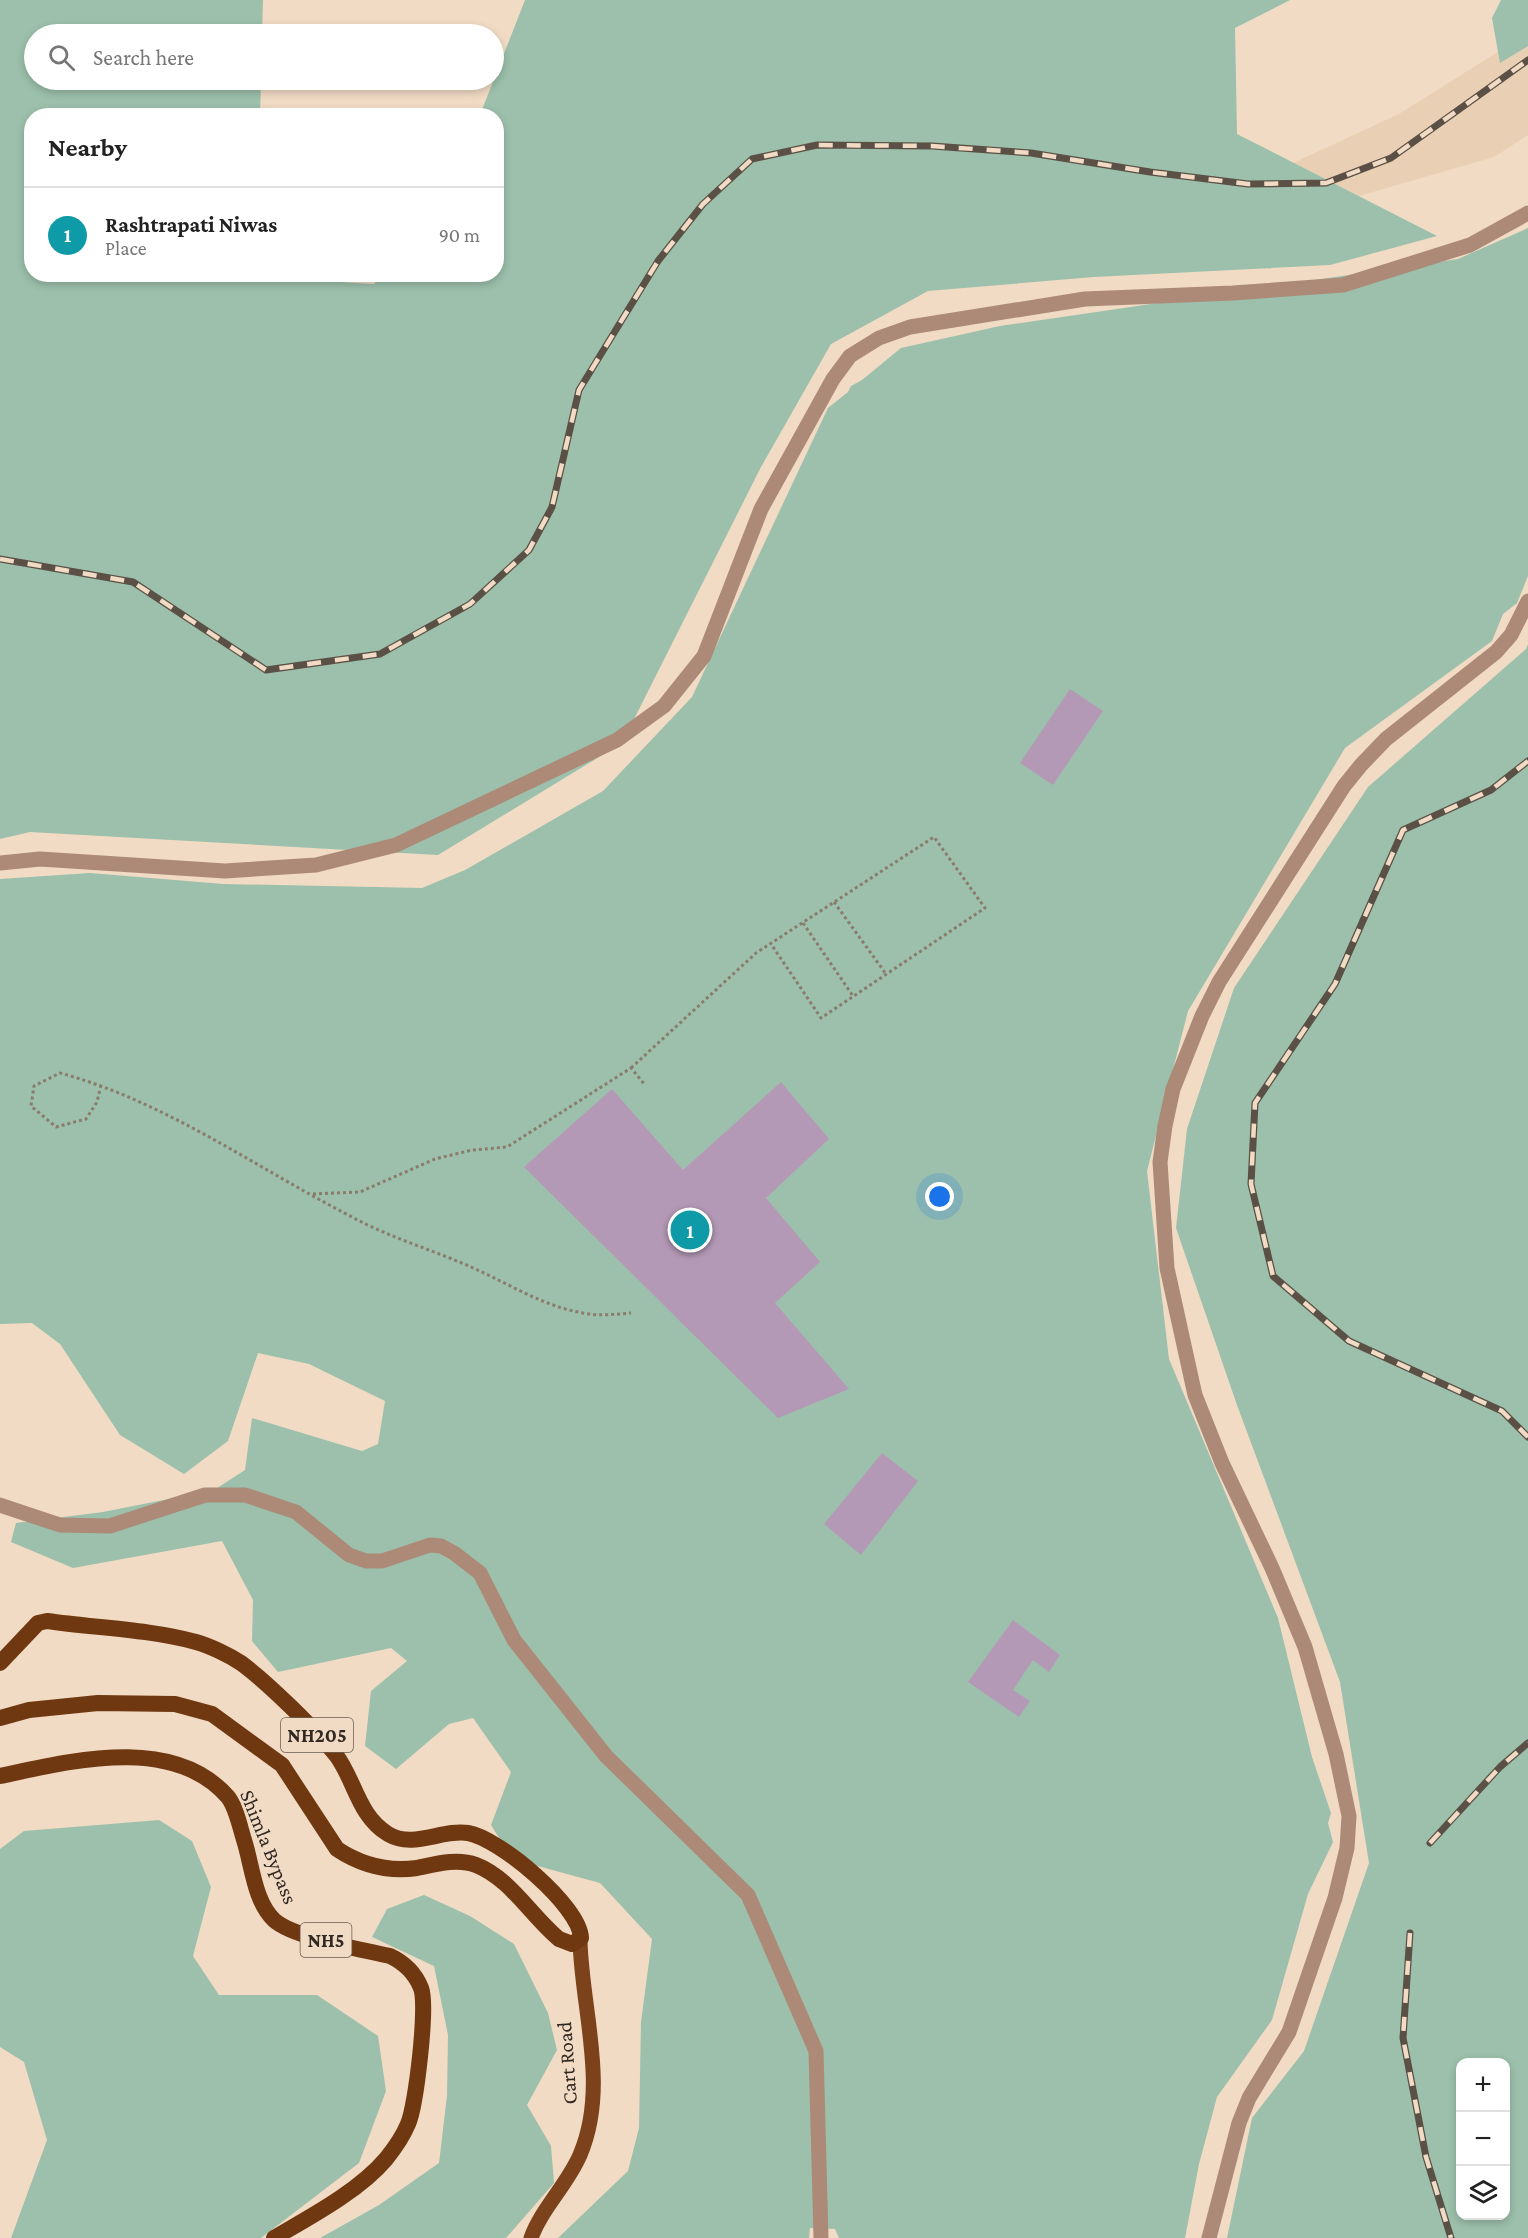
<!DOCTYPE html>
<html lang="en">
<head>
<meta charset="utf-8">
<style>
  :root { --surface:#fff; --page:#f6f6f6; --text:#222; --muted:#767676; --line:#e0e0e0; --accent:#c35e2a }
  body { margin:0; font-family:"Crimson Pro",serif; background:var(--page); color:var(--text) }
  .controls { position:absolute; right:18px; bottom:18px; display:grid; overflow:hidden; border-radius:12px; box-shadow:0 3px 9px #0003 }
  .controls button { width:54px; height:54px; display:grid; place-items:center; padding:0; border:0; border-bottom:2px solid var(--line); background:var(--surface); color:var(--text); font:30px sans-serif }
  .you { position:absolute; left:940px; top:1197px; width:21px; height:21px; margin:-15px; border:4px solid #fff; border-radius:50%; background:#1a73e8; box-shadow:0 0 0 9px #1a73e833 }
  .badge { display:grid; place-items:center; width:39px; height:39px; border-radius:50%; background:var(--accent); color:#fff; font-size:20px; font-weight:700 }
  .pin { position:absolute; translate:-50% -50%; border:3px solid #fff; box-shadow:0 2px 6px #0006 }
  .list { margin:0; padding:0; list-style:none }
  h2 { display:flex; justify-content:space-between; align-items:center; height:78px; margin:0; padding:0 24px; font-size:26px }
  h2 small { font-size:20px; font-weight:400; color:var(--muted) }
  .list li { display:grid; grid-template-columns:39px 1fr auto; gap:18px; align-items:center; box-sizing:border-box; height:96px; padding:0 24px; border-top:2px solid var(--line) }
  .list b { display:block; font-size:22px; white-space:nowrap }
  .list p { margin:0; font-size:20px; white-space:nowrap; color:var(--muted) }
  .list em { font-size:20px; font-style:normal; color:var(--muted) }
  .icon { flex:none; width:33px; height:33px; fill:none; stroke:currentColor; stroke-width:2; stroke-linecap:round; stroke-linejoin:round }
  .map { position:relative; flex:none; width:1528px; height:2238px; overflow:hidden }
  .search { position:absolute; background:var(--surface); box-shadow:0 3px 9px #0003; left:24px; top:24px; width:480px; height:66px; display:flex; align-items:center; gap:15px; box-sizing:border-box; padding:0 21px; border-radius:33px; color:var(--muted); font-size:22px }
  .panel { position:absolute; background:var(--surface); box-shadow:0 3px 9px #0003; left:24px; top:108px; width:480px; height:174px; border-radius:24px }
  .map>svg:first-child { display:block }
  .built { fill:#e9cfb3 }
  .green { fill:#9cc0ab; fill-rule:evenodd }
  .building { fill:#b499b6 }
  .lines { fill:none; stroke-linecap:round; stroke-linejoin:round }
  .path { stroke:#8a7c6d; stroke-width:3; stroke-dasharray:3 3; stroke-linecap:butt }
  .minor { stroke:#ac8a77; stroke-width:15 }
  .primary { stroke:#7c421c; stroke-width:15 }
  .trunk { stroke:#6f3811; stroke-width:16 }
  .rail-casing { stroke:#5b5045; stroke-width:7 }
  .rail { stroke:#f1dbc5; stroke-width:4.5; stroke-dasharray:14; stroke-linecap:butt }
  .labels { text-anchor:middle; dominant-baseline:central; stroke-width:5; stroke-linejoin:round; paint-order:stroke }
  .shield { fill:#f1dbc5; stroke:#6b5e52; stroke-width:1.5 }
  .shield-label { font-size:20px; font-weight:bold; fill:#312921 }
  .street-label { font-size:21px; fill:#312921; stroke:#f1dbc5 }
</style>
</head>
<body>
<div class="map">
<svg width="1528" height="2238" viewBox="0 0 1528 2238">
  <rect width="100%" height="100%" fill="#f1dbc5"/>
  <path class="built" d="M 1528,33 L 1528,135 L 1494,157 L 1359,196 L 1293,163 L 1399,114 Z"/>
  <path class="green" d="M 0,0 L 263,0 L 262,34 L 34,34 L 34,80 L 261,80 L 260,115 L 32,116 L 32,274 L 255,274 L 255,277 L 374,284 L 382,275 L 496,274 L 496,116 L 480,115 L 525,0 L 1290,0 L 1235,28 L 1237,134 L 1437,236 L 1330,265 L 1094,277 L 928,291 L 831,344 L 761,467 L 622,743 L 438,855 L 30,832 L 0,839 Z
    M 1501,0 L 1528,0 L 1528,46 L 1500,63 L 1492,18 Z
    M 1528,228 L 1528,576 L 1517,603 L 1503,614 L 1492,641 L 1345,748 L 1188,1011 L 1147,1171 L 1169,1359 L 1278,1618 L 1312,1757 L 1331,1813 L 1328,1823 L 1333,1842 L 1308,1894 L 1272,2020 L 1217,2097 L 1199,2164 L 1185,2238 L 839,2238 L 835,2229 L 810,2228 L 809,2238 L 558,2238 L 628,2171 L 639,2128 L 641,2022 L 652,1939 L 600,1883 L 512,1859 L 491,1825 L 511,1772 L 473,1718 L 449,1724 L 396,1769 L 365,1746 L 371,1691 L 407,1661 L 391,1648 L 278,1672 L 252,1641 L 253,1600 L 222,1541 L 73,1568 L 11,1542 L 16,1523 L 103,1512 L 214,1490 L 245,1470 L 252,1418 L 362,1451 L 378,1444 L 385,1401 L 309,1364 L 258,1353 L 228,1441 L 184,1474 L 120,1435 L 60,1344 L 32,1323 L 0,1324 L 0,879 L 90,873 L 223,884 L 422,888 L 465,870 L 603,791 L 692,697 L 828,408 L 848,392 L 851,386 L 862,380 L 901,348 L 1000,326 L 1458,259 Z
    M 1528,644 L 1528,2238 L 1227,2238 L 1252,2118 L 1304,2051 L 1369,1863 L 1340,1682 L 1237,1405 L 1176,1228 L 1187,1129 L 1234,988 L 1368,787 L 1526,649 ZM 1460,2062 L 1506,2062 L 1506,2216 L 1460,2216 Z
    M 159,1820 L 192,1841 L 211,1887 L 193,1956 L 219,1995 L 317,1995 L 378,2036 L 386,2091 L 359,2163 L 261,2238 L 11,2238 L 47,2140 L 24,2062 L 0,2047 L 0,1849 L 24,1831 Z
    M 424,1895 L 470,1916 L 514,1944 L 548,2013 L 557,2050 L 527,2105 L 551,2146 L 554,2183 L 506,2238 L 320,2238 L 379,2205 L 439,2163 L 447,2096 L 448,2035 L 434,1966 L 372,1937 L 387,1909 Z"/>
  <path class="building" d="M 1070,689 L 1103,711 L 1053,785 L 1020,763 Z
    M 781,1082 L 829,1139 L 766,1198 L 820,1262 L 775,1303 L 849,1389 L 778,1418 L 524,1167 L 612,1089 L 683,1170 Z
    M 882,1453 L 918,1481 L 861,1555 L 824,1524 Z
    M 1013,1620 L 1060,1655 L 1049,1672 L 1033,1660 L 1013,1690 L 1030,1701 L 1019,1717 L 968,1682 Z"/>
  <g class="lines">
    <path class="path" d="M 834,902 L 886,974
      M 803,923 L 853,996
      M 631,1068 L 756,953 L 934,837 L 985,908 L 821,1018 L 771,944
      M 101,1085 L 97,1102 L 86,1119 L 56,1127 L 31,1106 L 34,1086 L 60,1073 C 167,1102 256,1168 354,1218 C 391,1238 433,1250 471,1267 C 510,1284 547,1309 590,1314 C 603,1316 617,1314 631,1313
      M 313,1194 L 360,1192 L 435,1159 L 472,1150 L 507,1147 L 631,1068 L 645,1085"/>
    <path class="minor" d="M 0,863 L 40,859 L 225,871 L 316,865 L 396,845 L 617,740 L 664,706 L 704,656 L 761,509 L 833,379 L 850,356 L 879,338 L 910,327 L 1085,299 L 1233,293 L 1343,285 L 1470,245 L 1528,213
      M 0,1505 L 60,1525 L 110,1526 L 205,1495 L 245,1495 L 296,1512 L 349,1555 L 366,1561 L 382,1561 L 430,1545 L 441,1546 L 454,1553 L 480,1573 L 514,1640 L 606,1756 L 748,1895 L 816,2051 L 821,2238
      M 1209,2238 L 1239,2123 L 1249,2098 L 1289,2032 L 1335,1898 L 1347,1848 L 1349,1816 L 1336,1754 L 1305,1647 L 1272,1568 L 1222,1463 L 1195,1395 L 1167,1268 L 1160,1162 L 1165,1126 L 1173,1089 L 1202,1016 L 1219,982 L 1344,786 L 1361,765 L 1386,739 L 1496,652 L 1511,635 L 1528,601"/>
    <path class="primary" d="M 531,2238 C 542,2208 567,2185 580,2155 C 609,2087 582,2012 580,1941"/>
    <path class="trunk" d="M 0,1663 L 38,1623 L 47,1621 C 95,1628 148,1629 196,1642 C 210,1646 229,1655 241,1663 C 267,1682 316,1730 336,1755 C 355,1780 358,1816 388,1834 C 413,1849 442,1829 468,1833 C 499,1838 580,1906 581,1938 L 572,1944 L 559,1939 C 532,1917 510,1878 476,1865 C 457,1858 436,1864 417,1868 C 388,1872 361,1865 337,1849 L 282,1765 L 212,1714 L 175,1704 L 98,1703 L 29,1710 L 0,1718
      M 0,1776 C 71,1761 173,1734 228,1797 C 236,1807 240,1827 244,1840 C 252,1864 254,1901 274,1920 C 292,1937 363,1950 390,1956 C 405,1963 415,1973 421,1988 C 428,2005 416,2106 408,2124 C 403,2136 394,2149 386,2159 C 359,2191 310,2217 274,2238"/>
    <defs>
      <path id="rail" d="M 0,559 L 133,582 L 266,670 L 380,654 L 470,604 L 529,550 L 552,507 L 579,390 L 658,261 L 703,204 L 752,159 L 817,145 L 932,146 L 1031,153 L 1150,172 L 1248,184 L 1326,183 L 1391,158 L 1528,60
        M 1528,761 L 1491,790 L 1403,830 L 1335,984 L 1255,1103 L 1251,1184 L 1273,1276 L 1349,1341 L 1502,1411 L 1528,1437
        M 1430,1843 L 1500,1767 L 1528,1743
        M 1410,1933 L 1403,2038 L 1426,2157 L 1451,2238"/>
    </defs>
    <use href="#rail" class="rail-casing"/>
    <use href="#rail" class="rail"/>
  </g>
  <g class="labels">
    <g class="shield">
      <rect x="281" y="1718" width="72" height="34" rx="4.5"/>
      <rect x="300.5" y="1923" width="51" height="34" rx="4.5"/>
    </g>
    <g class="shield-label">
      <text x="317" y="1735">NH205</text>
      <text x="326" y="1940">NH5</text>
    </g>
    <g class="street-label">
      <text transform="translate(269 1847) rotate(68)">Shimla Bypass</text>
      <text transform="translate(567 2063) rotate(-94)">Cart Road</text>
    </g>
  </g>
</svg>
<div class="controls">
<button>+</button>
<button>−</button>
<button><svg class="icon" aria-label="layers" viewBox="0 0 24 24"><path d="M12 4l9 5-9 5-9-5zM3 14l9 5 9-5"/></svg></button>
</div>
<div class="you"></div>
<div class="pin badge" style="left:690px;top:1230px;background:#0f9aa8">1</div>
<div class="search"><svg class="icon" aria-label="search" viewBox="0 0 24 24"><circle cx="10" cy="10" r="6"/><path d="M15 15l6 6"/></svg>Search here</div>
<section class="panel">
<h2>Nearby<small></small></h2>
<ul class="list">
<li><span class="badge" style="background:#0f9aa8">1</span><div><b>Rashtrapati Niwas</b><p>Place</p></div><em>90 m</em></li>
</ul>
</section>
</div>
</body>
</html>
